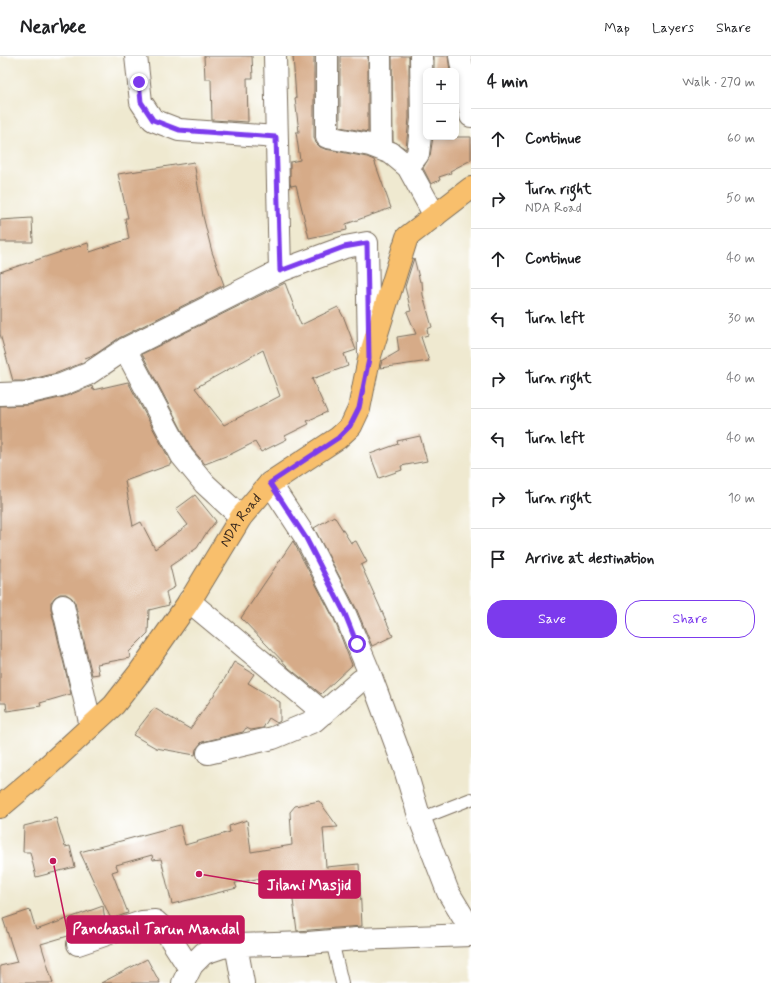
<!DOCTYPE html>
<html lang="en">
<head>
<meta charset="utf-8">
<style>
  :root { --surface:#fff; --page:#f2f2f2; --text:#202124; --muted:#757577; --line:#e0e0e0; --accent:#7c3aed }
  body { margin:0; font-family:Mynerve,sans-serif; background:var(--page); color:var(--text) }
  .controls { position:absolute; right:12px; top:12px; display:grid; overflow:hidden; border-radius:8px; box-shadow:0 2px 6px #0003 }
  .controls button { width:36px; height:36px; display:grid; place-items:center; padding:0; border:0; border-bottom:1px solid var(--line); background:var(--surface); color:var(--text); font:20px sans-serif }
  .stop { position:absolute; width:12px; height:12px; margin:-9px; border:3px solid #7c3aed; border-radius:50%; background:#fff }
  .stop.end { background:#7c3aed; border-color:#fff; box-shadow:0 1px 4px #0008 }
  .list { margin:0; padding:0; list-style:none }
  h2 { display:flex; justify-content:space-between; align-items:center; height:52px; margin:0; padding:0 16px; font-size:17px }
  h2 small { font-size:13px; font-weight:400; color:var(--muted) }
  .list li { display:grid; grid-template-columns:26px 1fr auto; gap:12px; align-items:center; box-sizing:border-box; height:60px; padding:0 16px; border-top:1px solid var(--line) }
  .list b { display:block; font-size:15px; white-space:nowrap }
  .list p { margin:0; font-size:13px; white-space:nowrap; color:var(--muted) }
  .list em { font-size:13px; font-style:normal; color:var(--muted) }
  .actions { display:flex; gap:8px; padding:12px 16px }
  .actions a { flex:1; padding:9px 0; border:1px solid var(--accent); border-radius:16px; text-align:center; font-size:14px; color:var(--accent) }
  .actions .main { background:var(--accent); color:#fff }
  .icon { flex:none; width:22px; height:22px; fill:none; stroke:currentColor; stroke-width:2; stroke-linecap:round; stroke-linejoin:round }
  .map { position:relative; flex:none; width:471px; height:927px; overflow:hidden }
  header { display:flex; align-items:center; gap:24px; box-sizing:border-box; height:56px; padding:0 20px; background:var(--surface); border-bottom:1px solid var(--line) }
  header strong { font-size:19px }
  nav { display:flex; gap:22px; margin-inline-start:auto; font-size:14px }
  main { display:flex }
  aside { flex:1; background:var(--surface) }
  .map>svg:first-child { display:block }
  .building { fill:#d6ab88; fill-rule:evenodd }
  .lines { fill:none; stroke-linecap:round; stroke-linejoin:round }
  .service-casing { stroke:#7a6d5c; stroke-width:14 }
  .minor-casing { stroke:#7a6d5c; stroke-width:24 }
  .primary-casing { stroke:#7a6d5c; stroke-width:24 }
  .service { stroke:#fff; stroke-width:12 }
  .minor { stroke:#fff; stroke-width:22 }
  .primary { stroke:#f8bf6c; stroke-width:22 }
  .route { stroke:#7c3aed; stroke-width:5 }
  .labels { text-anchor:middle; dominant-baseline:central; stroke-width:4; stroke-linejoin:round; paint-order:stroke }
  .street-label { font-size:14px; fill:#3b2a1e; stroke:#fff }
  .leader { fill:none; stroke:#c2185b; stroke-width:1.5 }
  .callout-dot { fill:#c2185b; stroke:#fff; stroke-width:1.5 }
  .callout { fill:#c2185b; stroke:#c2185b; stroke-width:1.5 }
  .callout-label { font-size:15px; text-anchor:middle; font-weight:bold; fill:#fff }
</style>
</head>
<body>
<header>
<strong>Nearbee</strong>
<nav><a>Map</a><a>Layers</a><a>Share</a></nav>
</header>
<main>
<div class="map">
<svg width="471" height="927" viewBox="0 0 471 927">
  <rect width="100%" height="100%" fill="#fff"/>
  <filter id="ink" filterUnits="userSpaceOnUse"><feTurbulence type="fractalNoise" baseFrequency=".025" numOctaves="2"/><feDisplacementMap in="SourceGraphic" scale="8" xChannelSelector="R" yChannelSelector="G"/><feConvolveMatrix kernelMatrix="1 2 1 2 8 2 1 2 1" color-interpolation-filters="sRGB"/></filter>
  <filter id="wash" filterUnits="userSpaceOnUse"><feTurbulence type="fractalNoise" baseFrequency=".012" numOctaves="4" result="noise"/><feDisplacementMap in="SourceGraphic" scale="16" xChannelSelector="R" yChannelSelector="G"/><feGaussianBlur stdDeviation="0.9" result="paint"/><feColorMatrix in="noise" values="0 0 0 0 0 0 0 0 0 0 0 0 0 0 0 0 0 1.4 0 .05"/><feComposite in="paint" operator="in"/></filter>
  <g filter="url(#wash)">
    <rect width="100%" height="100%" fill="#efe9d0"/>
    <g id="blocks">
      <path class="building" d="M 204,0 L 252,0 L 253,22 L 247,22 L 248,66 L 212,64 L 211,23 L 205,23 Z
        M 293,0 L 314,0 L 314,81 L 316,87 L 320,91 L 325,93 L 367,101 L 374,104 L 391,152 L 346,168 L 347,174 L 309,182 L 296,129 L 291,130 L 290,127 L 290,106 L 300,104 L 296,76 L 299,76 L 295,42 L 296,42 Z
        M 340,0 L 368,0 L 368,76 L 340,71 Z
        M 392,0 L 409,0 L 409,62 L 406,93 L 393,85 Z
        M 434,0 L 448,0 L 450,15 L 434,15 Z
        M 433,81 L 471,81 L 471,104 L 450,115 L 451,117 L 439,121 L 440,124 L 431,128 L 423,112 L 430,100 Z
        M 194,106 L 203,160 L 212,196 L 224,229 L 119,282 L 96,298 L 85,302 L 86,304 L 82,307 L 57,317 L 24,325 L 13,325 L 0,278 L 0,216 L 88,187 L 90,196 L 129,183 L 125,162 L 128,162 L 118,118 Z
        M 32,162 L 33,186 L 0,186 L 0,164 Z
        M 414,202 L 420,226 L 422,226 L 423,239 L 432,271 L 427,273 L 428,279 L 421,281 L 429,305 L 380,312 L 382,305 L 399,295 L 397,281 L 416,278 L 407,256 L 411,255 L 405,231 Z
        M 285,227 L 301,269 L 338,251 L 344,262 L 356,294 L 344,298 L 348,310 L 312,323 L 327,356 L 307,365 L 309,368 L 285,380 L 287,383 L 261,396 L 255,386 L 231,398 L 205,408 L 192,393 L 142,298 ZM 263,294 L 280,340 L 224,369 L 195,332 Z
        M 128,326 L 172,408 L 125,425 L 133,470 L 141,466 L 155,493 L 188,469 L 176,453 L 195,439 L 216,465 L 205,479 L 197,492 L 170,510 L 175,531 L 166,536 L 169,549 L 149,554 L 148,577 L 129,596 L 130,602 L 97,608 L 99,618 L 92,619 L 75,547 L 72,542 L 66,538 L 60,538 L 55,541 L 51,546 L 51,553 L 71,638 L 40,647 L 41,650 L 7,655 L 6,647 L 0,647 L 0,350 L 29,349 L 64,341 L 92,330 L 93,334 Z
        M 420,380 L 427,405 L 401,410 L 402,414 L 379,422 L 370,398 L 398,388 L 397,385 Z
        M 334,460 L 351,487 L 356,485 L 367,506 L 361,509 L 393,580 L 372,590 L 356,552 L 314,472 Z
        M 293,485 L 334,563 L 352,609 L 321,638 L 289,612 L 241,562 Z
        M 234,606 L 254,618 L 248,627 L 280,646 L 280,665 L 277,667 L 269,662 L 263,672 L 251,674 L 246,672 L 243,676 L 202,686 L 196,693 L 195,699 L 156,692 L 133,679 L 154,652 L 190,673 L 221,629 Z
        M 319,745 L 338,771 L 323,772 L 326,811 L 359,808 L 362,870 L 297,875 L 292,836 L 274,839 L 272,820 L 235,827 L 237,832 L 172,848 L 161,803 L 153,804 L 152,799 L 116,809 L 118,814 L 112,816 L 128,857 L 111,863 L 80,796 L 180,769 L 185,789 L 230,776 L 229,770 L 247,764 L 251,796 L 292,789 L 290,756 L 295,750 Z
        M 56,762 L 65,791 L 70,790 L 75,811 L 36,821 L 30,796 L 23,796 L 24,770 Z
        M 103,850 L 105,865 L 74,876 L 68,880 L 41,888 L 53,927 L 0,927 L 0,910 L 17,906 L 3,863 L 30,854 L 36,874 Z
        M 147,903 L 160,927 L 101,927 Z"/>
    </g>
  </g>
  <g filter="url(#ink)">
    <use href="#blocks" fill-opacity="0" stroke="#7a6d5c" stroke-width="1"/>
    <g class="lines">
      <defs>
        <path id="service" d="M 420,763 L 471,743
          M 332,885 L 342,927"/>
        <path id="minor" d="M 136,0 L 141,46 L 153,64 L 179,74 L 276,81
          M 327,0 L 327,81 L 370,89 L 391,97 L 408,111 L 435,160
          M 380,0 L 381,93
          M 460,0 L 471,60
          M 408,111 L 418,98 L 422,63 L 421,0
          M 280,215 L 345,191 L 367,187 L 369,296
          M 125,293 L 182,400 L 205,428 L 241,461
          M 0,338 L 26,337 L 61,329 L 88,318 L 125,293 L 280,215 L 275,0
          M 270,427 L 306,482 L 345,558 L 370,618 L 404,710 L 420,763 L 448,836 L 471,874
          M 189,545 L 324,657
          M 63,550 L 91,670
          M 208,697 L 273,682 L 314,665 L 361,624
          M 78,888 L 142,866 L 155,865 L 165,874 L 190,913
          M 236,889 L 243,927
          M 183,927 L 192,909 L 204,897 L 222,891 L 236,889 L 308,887 L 356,883 L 471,879"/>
        <g id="primary">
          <path id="s1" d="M 0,751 L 39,718 L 114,649 L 139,617 L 193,540 L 241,461 L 270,427 L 338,382 L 351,370 L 359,353 L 369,303 L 407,181 L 471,132"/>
        </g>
      </defs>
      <use href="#service" class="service-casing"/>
      <use href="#minor" class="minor-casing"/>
      <use href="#primary" class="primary-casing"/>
      <use href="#service" class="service"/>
      <use href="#minor" class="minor"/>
      <use href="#primary" class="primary"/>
    </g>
  </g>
  <g class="lines" filter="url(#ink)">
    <path class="route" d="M 139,26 L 141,46 L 153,64 L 179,74 L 276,81 L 280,215 L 344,191 L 367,187 L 369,303 L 359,352 L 350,370 L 338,382 L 270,427 L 306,482 L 345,558 L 357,588"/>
  </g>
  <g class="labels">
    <g class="street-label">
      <text stroke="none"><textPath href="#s1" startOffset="377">NDA Road</textPath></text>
    </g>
  </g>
  <path class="leader" d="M199 818L259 828M53 805L67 873"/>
  <g class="callout-dot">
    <circle cx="199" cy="818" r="4"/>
    <circle cx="53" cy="805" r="4"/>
  </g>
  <g class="callout">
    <rect x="259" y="815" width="101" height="27" rx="4"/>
    <rect x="67" y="860" width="177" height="27" rx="4"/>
  </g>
  <g class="callout-label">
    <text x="309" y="834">Jilani Masjid</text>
    <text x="156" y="878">Panchashil Tarun Mandal</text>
  </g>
</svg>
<div class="controls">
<button>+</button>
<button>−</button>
</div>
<div class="stop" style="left:357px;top:588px"></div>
<div class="stop end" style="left:139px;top:26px"></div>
</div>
<aside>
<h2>4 min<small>Walk · 270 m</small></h2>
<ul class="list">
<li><svg class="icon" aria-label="ahead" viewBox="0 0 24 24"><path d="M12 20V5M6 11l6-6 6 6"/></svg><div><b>Continue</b></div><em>60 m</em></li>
<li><svg class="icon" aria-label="right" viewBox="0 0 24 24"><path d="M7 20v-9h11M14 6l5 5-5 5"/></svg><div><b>Turn right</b><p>NDA Road</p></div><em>50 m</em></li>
<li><svg class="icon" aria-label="ahead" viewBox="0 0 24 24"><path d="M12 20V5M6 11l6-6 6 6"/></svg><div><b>Continue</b></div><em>40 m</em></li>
<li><svg class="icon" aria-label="left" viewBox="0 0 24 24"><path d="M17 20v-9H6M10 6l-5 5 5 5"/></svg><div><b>Turn left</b></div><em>30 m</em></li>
<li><svg class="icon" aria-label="right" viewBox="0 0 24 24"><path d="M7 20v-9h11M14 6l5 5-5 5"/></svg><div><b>Turn right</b></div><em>40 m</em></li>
<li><svg class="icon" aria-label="left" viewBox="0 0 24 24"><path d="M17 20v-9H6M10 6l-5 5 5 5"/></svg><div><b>Turn left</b></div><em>40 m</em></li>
<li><svg class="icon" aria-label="right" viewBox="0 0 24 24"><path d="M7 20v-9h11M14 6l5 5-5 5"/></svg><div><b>Turn right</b></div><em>10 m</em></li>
<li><svg class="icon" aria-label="arrive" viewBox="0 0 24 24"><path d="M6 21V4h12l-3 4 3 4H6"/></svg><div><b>Arrive at destination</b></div></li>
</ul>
<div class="actions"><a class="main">Save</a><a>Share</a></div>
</aside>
</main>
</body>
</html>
